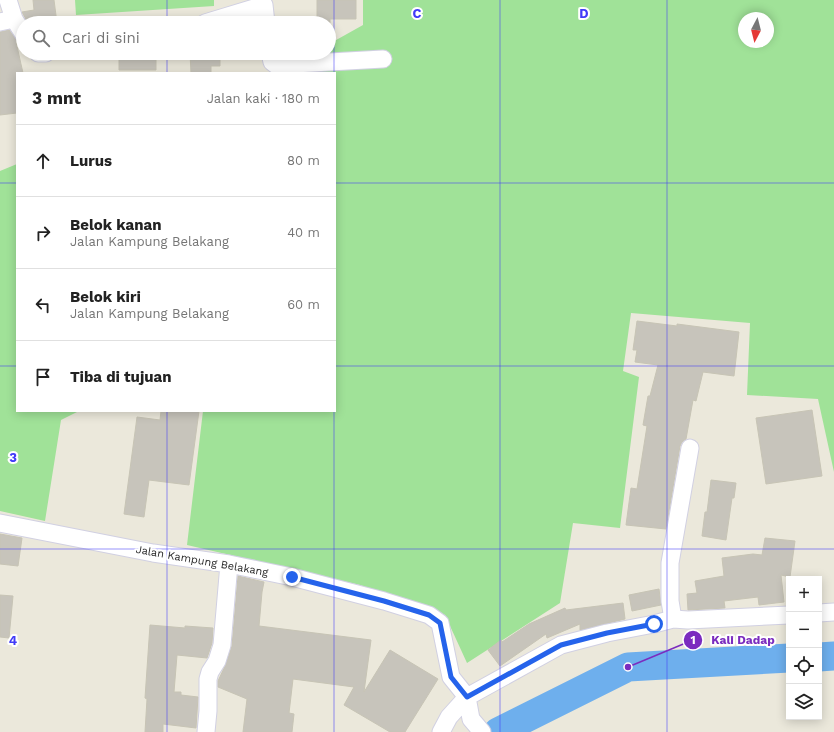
<!DOCTYPE html>
<html lang="id">
<head>
<meta charset="utf-8">
<style>
  :root { --surface:#fff; --page:#f2f2f2; --text:#222; --muted:#767676; --line:#e0e0e0 }
  body { margin:0; font-family:"Work Sans",sans-serif; background:var(--page); color:var(--text) }
  .controls { position:absolute; right:12px; bottom:12px; display:grid; overflow:hidden; border-radius:0px; box-shadow:0 2px 10px #0003 }
  .controls button { width:36px; height:36px; display:grid; place-items:center; padding:0; border:0; border-bottom:1px solid var(--line); background:var(--surface); color:var(--text); font:20px sans-serif }
  .compass { position:absolute; left:738px; top:12px; width:36px; height:36px; border-radius:50%; background:var(--surface); box-shadow:0 2px 10px #0003; rotate:187deg }
  .stop { position:absolute; width:12px; height:12px; margin:-9px; border:3px solid #2563eb; border-radius:50%; background:#fff }
  .stop.end { background:#2563eb; border-color:#fff; box-shadow:0 1px 4px #0008 }
  .list { margin:0; padding:0; list-style:none }
  h2 { display:flex; justify-content:space-between; align-items:center; height:52px; margin:0; padding:0 16px; font-size:17px }
  h2 small { font-size:13px; font-weight:400; color:var(--muted) }
  .list li { display:grid; grid-template-columns:26px 1fr auto; gap:12px; align-items:center; box-sizing:border-box; height:72px; padding:0 16px; border-top:1px solid var(--line) }
  .list b { display:block; font-size:15px; white-space:nowrap }
  .list p { margin:0; font-size:13px; white-space:nowrap; color:var(--muted) }
  .list em { font-size:13px; font-style:normal; color:var(--muted) }
  .icon { flex:none; width:22px; height:22px; fill:none; stroke:currentColor; stroke-width:2; stroke-linecap:round; stroke-linejoin:round }
  .map { position:relative; flex:none; width:834px; height:732px; overflow:hidden }
  .search { position:absolute; background:var(--surface); box-shadow:0 2px 10px #0003; left:16px; top:16px; width:320px; height:44px; display:flex; align-items:center; gap:10px; box-sizing:border-box; padding:0 14px; border-radius:22px; color:var(--muted); font-size:15px }
  .panel { position:absolute; background:var(--surface); box-shadow:0 2px 10px #0003; left:16px; top:72px; width:320px; height:340px; border-radius:0px }
  .map>svg:first-child { display:block }
  .green { fill:#a0e298; fill-rule:evenodd }
  .lines { fill:none; stroke-linecap:round; stroke-linejoin:round }
  .river { stroke:#6eafed; stroke-width:29 }
  .building { fill:#c7c4bb; stroke:#c7c4b5 }
  .street-casing { stroke:#d1d0e2; stroke-width:19 }
  .street { stroke:#fff; stroke-width:17 }
  .route { stroke:#2563eb; stroke-width:5 }
  .grid { fill:none; stroke:#423bf8; stroke-width:1; stroke-opacity:0.55 }
  .labels { text-anchor:middle; dominant-baseline:central; stroke-width:4; stroke-linejoin:round; paint-order:stroke }
  .street-label { font-size:11px; fill:#292929; stroke:#fff }
  .grid-label { font-size:13px; text-anchor:middle; font-weight:bold; fill:#423bf8; stroke:#fff; stroke-width:4; stroke-linejoin:round; paint-order:stroke }
  .leader { fill:none; stroke:#7b2cbf; stroke-width:1.5 }
  .callout-dot { fill:#7b2cbf; stroke:#fff; stroke-width:1.5 }
  .mark-label { font-size:12px; text-anchor:middle; font-weight:bold; fill:#fff }
  .callout-label { font-size:12px; text-anchor:middle; font-weight:bold; fill:#7b2cbf; stroke:#fff; stroke-width:4; stroke-linejoin:round; paint-order:stroke }
</style>
</head>
<body>
<div class="map">
<svg width="834" height="732" viewBox="0 0 834 732">
  <rect width="100%" height="100%" fill="#ebe8db"/>
  <path class="green" d="M 75,0 L 214,0 L 214,6 L 76,15 Z
    M 363,0 L 834,0 L 834,472 L 818,399 L 747,395 L 750,323 L 631,313 L 623,371 L 639,377 L 620,528 L 573,523 L 560,603 L 467,663 L 445,615 L 360,585 L 187,545 L 203,411 L 335,411 L 335,73 L 319,73 L 319,53 L 329,53 L 329,44 L 363,25 ZM 744,18 L 768,18 L 768,42 L 744,42 Z
    M 17,164 L 17,411 L 79,411 L 61,420 L 45,521 L 0,511 L 0,171 Z"/>
  <g class="lines">
    <path class="river" d="M 819,657 L 834,656
      M 498,732 L 628,667 L 789,658"/>
  </g>
  <path class="building" d="M 33,0 L 54,0 L 57,23 L 28,23 L 22,12 L 34,10 Z
    M 317,0 L 356,0 L 356,19 L 330,19 L 330,23 L 317,23 Z
    M 9,30 L 18,41 L 16,42 L 23,73 L 17,73 L 17,113 L 0,115 L 0,32 Z
    M 119,53 L 156,53 L 156,70 L 119,70 Z
    M 190,53 L 220,53 L 220,66 L 211,66 L 211,73 L 191,73 Z
    M 637,321 L 677,326 L 677,324 L 739,332 L 734,376 L 703,372 L 696,401 L 693,400 L 686,439 L 682,442 L 680,446 L 666,529 L 626,525 L 631,488 L 637,489 L 647,426 L 643,425 L 648,396 L 650,396 L 658,365 L 635,362 L 637,350 L 633,350 Z
    M 812,410 L 822,476 L 766,484 L 756,418 Z
    M 161,411 L 199,411 L 189,485 L 149,480 L 144,517 L 124,514 L 137,417 L 160,420 Z
    M 711,480 L 736,483 L 734,498 L 732,498 L 726,540 L 702,536 L 705,512 L 707,512 Z
    M 0,534 L 22,538 L 18,566 L 0,564 Z
    M 765,538 L 795,541 L 790,577 L 781,575 L 784,602 L 759,605 L 758,597 L 724,601 L 725,608 L 688,610 L 687,594 L 697,593 L 695,581 L 724,576 L 722,558 L 753,554 L 762,555 Z
    M 238,576 L 264,582 L 262,592 L 259,626 L 371,640 L 364,692 L 390,650 L 438,679 L 405,732 L 390,732 L 344,705 L 354,687 L 293,679 L 289,713 L 294,714 L 292,732 L 243,732 L 247,699 L 218,687 L 218,681 L 226,664 L 232,646 Z
    M 659,589 L 661,605 L 632,611 L 629,595 Z
    M 0,595 L 13,596 L 9,638 L 0,637 Z
    M 623,603 L 625,619 L 580,630 L 580,624 L 547,638 L 546,634 L 500,666 L 488,650 L 501,640 L 502,642 L 529,624 L 565,608 L 566,610 Z
    M 150,625 L 185,628 L 185,626 L 213,628 L 212,643 L 207,658 L 177,655 L 174,692 L 181,692 L 181,695 L 198,697 L 196,728 L 163,724 L 163,732 L 145,732 L 147,699 L 145,698 Z"/>
  <g class="lines">
    <defs>
      <path id="street" d="M 8,0 L 14,19 L 23,33
        M 0,22 L 14,19
        M 205,23 L 264,5 L 266,23
        M 38,53 L 46,53
        M 270,53 L 272,62 L 276,65 L 383,59
        M 0,523 L 153,553 L 229,564 L 292,577 L 384,601 L 429,615 L 440,623 L 451,677 L 467,697 L 471,719 L 482,732
        M 819,613 L 834,612
        M 673,619 L 688,620 L 789,615
        M 206,732 L 208,711 L 208,679 L 210,672 L 217,661 L 222,645 L 229,564
        M 441,732 L 449,717 L 467,697 L 561,645 L 607,633 L 654,624 L 673,619 L 670,601 L 670,563 L 690,448"/>
    </defs>
    <use href="#street" class="street-casing"/>
    <use href="#street" class="street"/>
  </g>
  <g class="lines">
    <path class="route" d="M 292,577 L 384,601 L 429,615 L 440,623 L 451,677 L 467,697 L 561,645 L 607,633 L 654,624"/>
  </g>
  <path class="grid" d="M 167,0 L 167,23M 334,0 L 334,73M 500,0 L 500,732M 667,0 L 667,732M 167,53 L 167,73M 0,183 L 17,183M 335,183 L 834,183M 0,366 L 17,366M 335,366 L 834,366M 167,411 L 167,732M 334,411 L 334,732M 0,549 L 834,549"/>
  <g class="labels">
    <g class="street-label">
      <text transform="translate(202 561) rotate(10)">Jalan Kampung Belakang</text>
    </g>
  </g>
  <g class="grid-label">
    <text x="417" y="18">C</text>
    <text x="584" y="18">D</text>
    <text x="13" y="462">3</text>
    <text x="13" y="645">4</text>
  </g>
  <path class="leader" d="M628 667L693 640"/>
  <g class="callout-dot">
    <circle cx="628" cy="667" r="4"/>
    <circle cx="693" cy="640" r="10"/>
  </g>
  <g class="mark-label">
    <text x="693" y="644">1</text>
  </g>
  <g class="callout-label">
    <text x="743" y="644">Kali Dadap</text>
  </g>
</svg>
<div class="controls">
<button>+</button>
<button>−</button>
<button><svg class="icon" aria-label="locate" viewBox="0 0 24 24"><circle cx="12" cy="12" r="6"/><path d="M12 2v4M12 18v4M2 12h4M18 12h4"/></svg></button>
<button><svg class="icon" aria-label="layers" viewBox="0 0 24 24"><path d="M12 4l9 5-9 5-9-5zM3 14l9 5 9-5"/></svg></button>
</div>
<svg class="compass" viewBox="-18 -18 36 36"><path d="M0-13l5 13h-10z" fill="#e53935"/><path d="M0 13l5-13h-10z" fill="#767676"/></svg>
<div class="stop" style="left:654px;top:624px"></div>
<div class="stop end" style="left:292px;top:577px"></div>
<div class="search"><svg class="icon" aria-label="search" viewBox="0 0 24 24"><circle cx="10" cy="10" r="6"/><path d="M15 15l6 6"/></svg>Cari di sini</div>
<section class="panel">
<h2>3 mnt<small>Jalan kaki · 180 m</small></h2>
<ul class="list">
<li><svg class="icon" aria-label="ahead" viewBox="0 0 24 24"><path d="M12 20V5M6 11l6-6 6 6"/></svg><div><b>Lurus</b></div><em>80 m</em></li>
<li><svg class="icon" aria-label="right" viewBox="0 0 24 24"><path d="M7 20v-9h11M14 6l5 5-5 5"/></svg><div><b>Belok kanan</b><p>Jalan Kampung Belakang</p></div><em>40 m</em></li>
<li><svg class="icon" aria-label="left" viewBox="0 0 24 24"><path d="M17 20v-9H6M10 6l-5 5 5 5"/></svg><div><b>Belok kiri</b><p>Jalan Kampung Belakang</p></div><em>60 m</em></li>
<li><svg class="icon" aria-label="arrive" viewBox="0 0 24 24"><path d="M6 21V4h12l-3 4 3 4H6"/></svg><div><b>Tiba di tujuan</b></div></li>
</ul>
</section>
</div>
</body>
</html>
